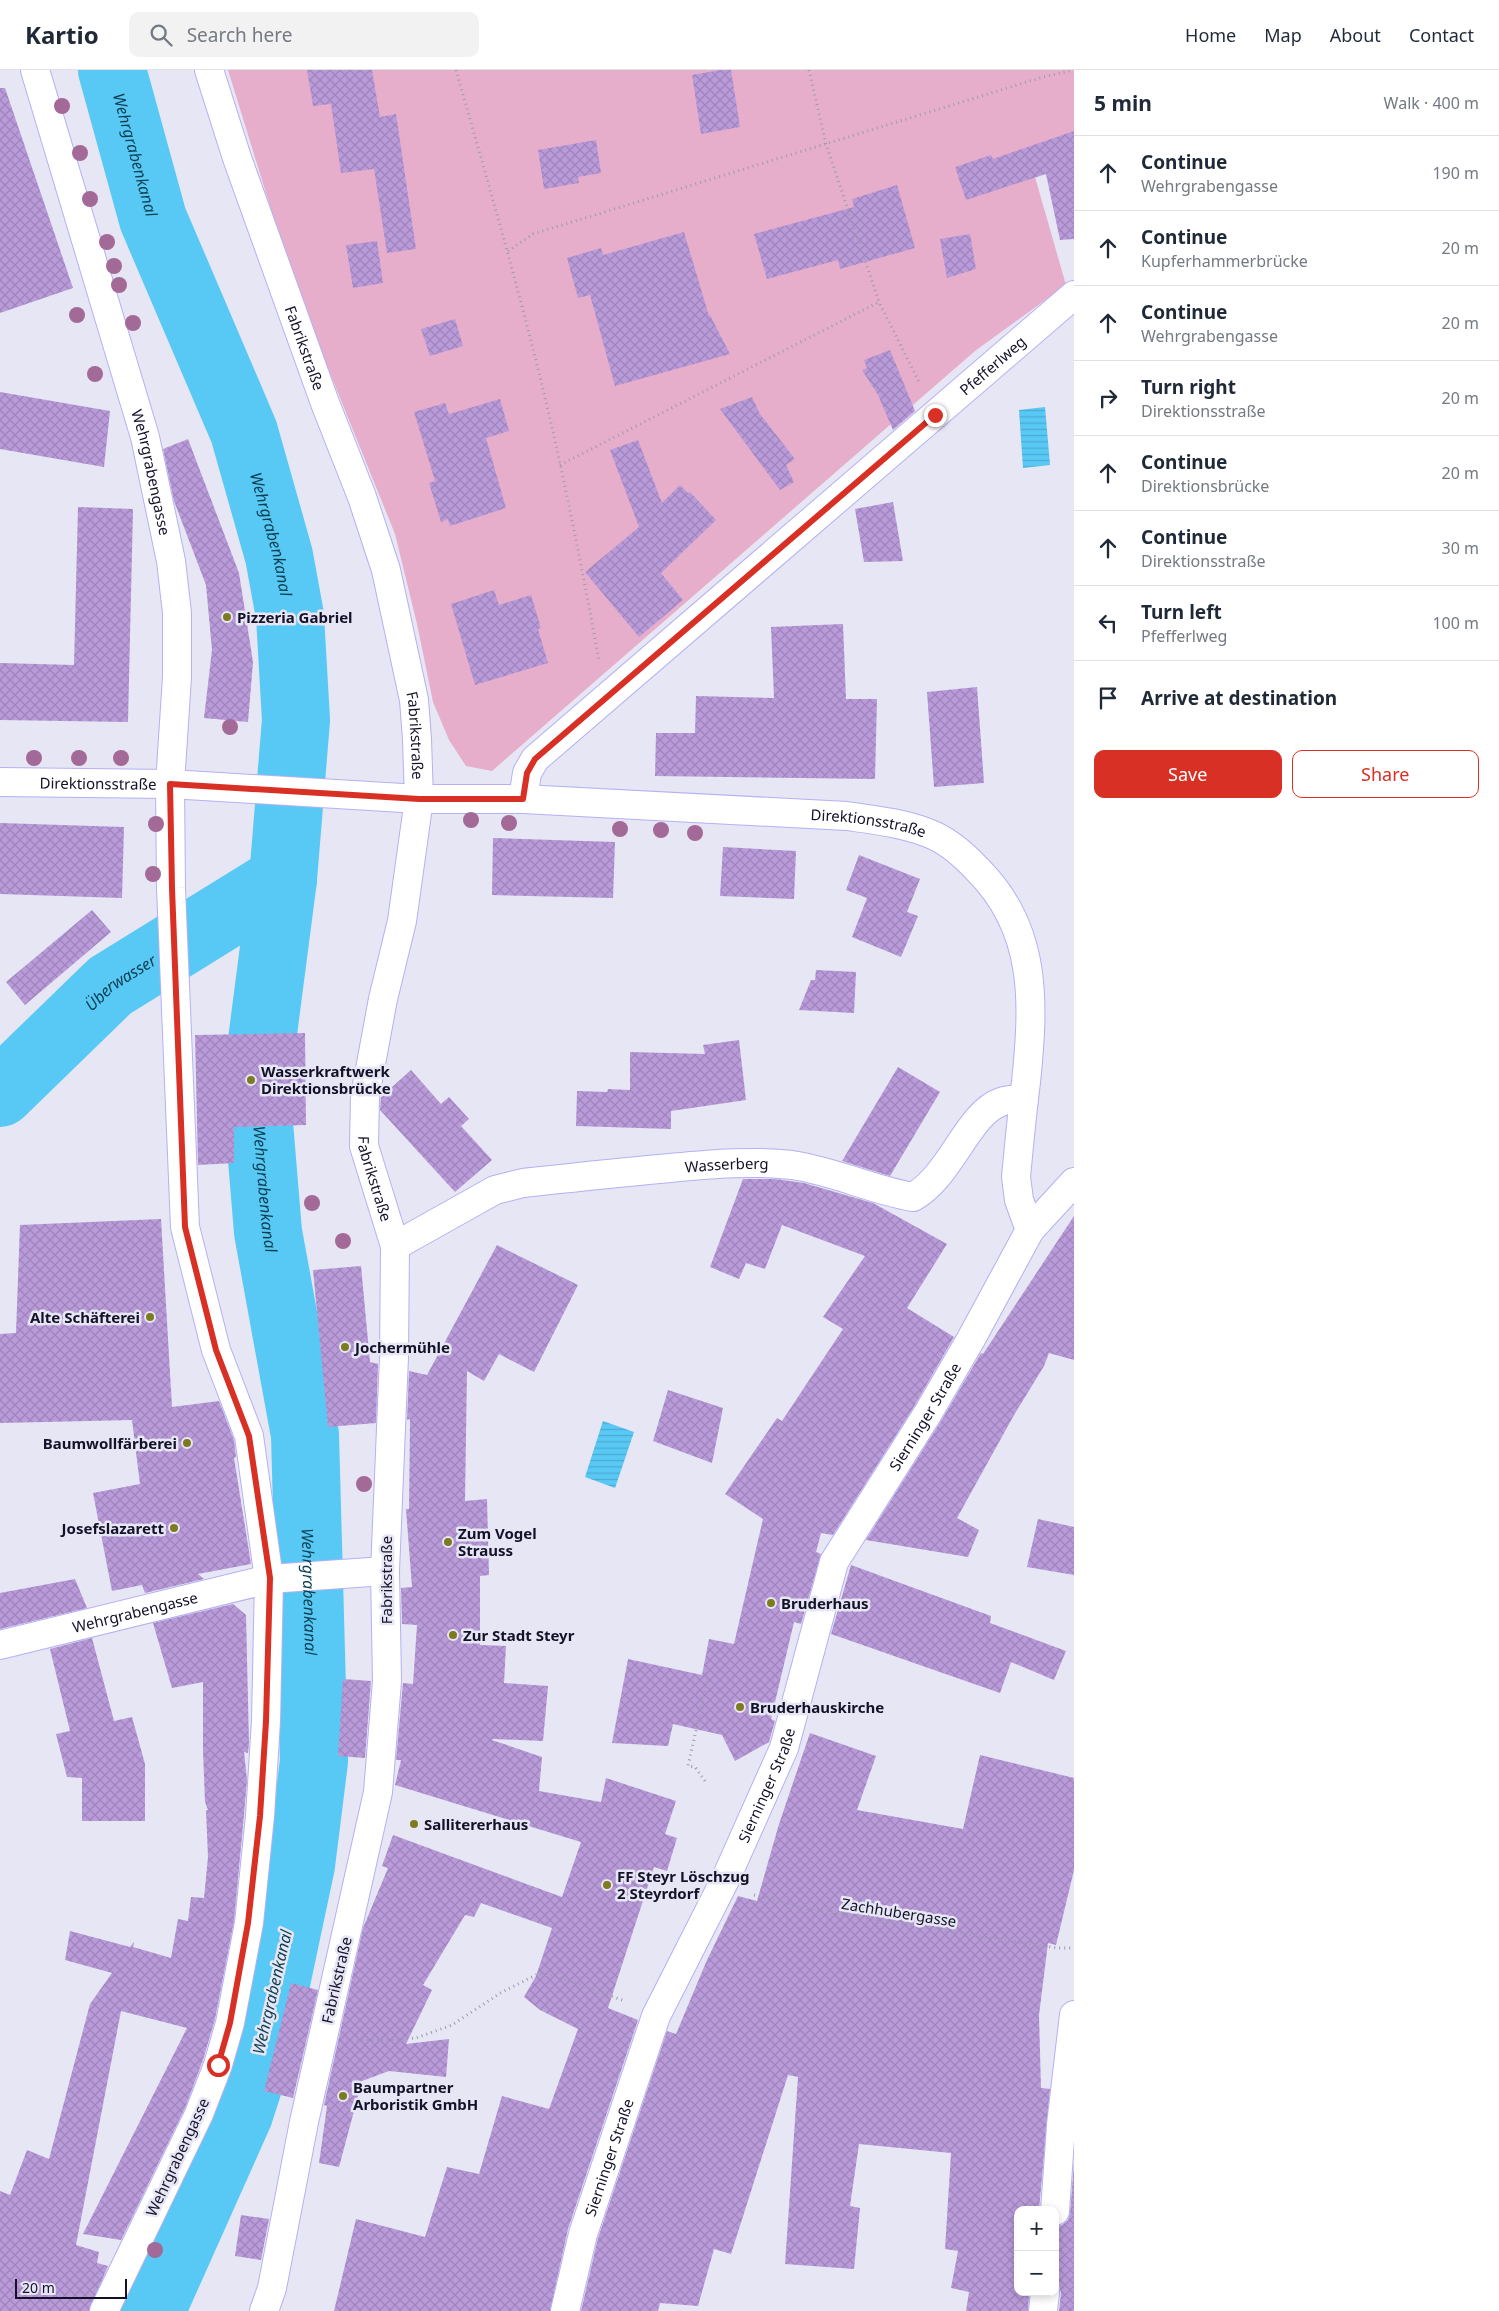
<!DOCTYPE html>
<html lang="en">
<head>
<meta charset="utf-8">
<style>
  :root { --surface:#fff; --page:#f2f2f3; --text:#1f2937; --muted:#747a83; --line:#e0e1e3; --accent:#d93025 }
  body { margin:0; font-family:"Noto Sans",sans-serif; background:var(--page); color:var(--text) }
  .controls { position:absolute; right:15px; bottom:15px; display:grid; overflow:hidden; border-radius:10px; box-shadow:0 2px 8px #0003 }
  .controls button { width:45px; height:45px; display:grid; place-items:center; padding:0; border:0; border-bottom:1px solid var(--line); background:var(--surface); color:var(--text); font:25px sans-serif }
  .scale { position:absolute; left:15px; bottom:12px; width:112px; box-sizing:border-box; padding-left:5px; border:2px solid #141129; border-top:0; font-size:14px; line-height:18px; white-space:nowrap; color:#141129; -webkit-text-stroke:4px #e6e6f4; paint-order:stroke }
  .stop { position:absolute; width:15px; height:15px; margin:-11px; border:4px solid #d93025; border-radius:50%; background:#fff }
  .stop.end { background:#d93025; border-color:#fff; box-shadow:0 1px 5px #0008 }
  .list { margin:0; padding:0; list-style:none }
  h2 { display:flex; justify-content:space-between; align-items:center; height:65px; margin:0; padding:0 20px; font-size:21px }
  h2 small { font-size:16px; font-weight:400; color:var(--muted) }
  .list li { display:grid; grid-template-columns:32px 1fr auto; gap:15px; align-items:center; box-sizing:border-box; height:75px; padding:0 20px; border-top:1px solid var(--line) }
  .list b { display:block; font-size:19px; white-space:nowrap }
  .list p { margin:0; font-size:16px; white-space:nowrap; color:var(--muted) }
  .list em { font-size:16px; font-style:normal; color:var(--muted) }
  .actions { display:flex; gap:10px; padding:15px 20px }
  .actions a { flex:1; padding:11px 0; border:1px solid var(--accent); border-radius:10px; text-align:center; font-size:18px; color:var(--accent) }
  .actions .main { background:var(--accent); color:#fff }
  .icon { flex:none; width:28px; height:28px; fill:none; stroke:currentColor; stroke-width:2; stroke-linecap:round; stroke-linejoin:round }
  .map { position:relative; flex:none; width:1074px; height:2241px; overflow:hidden }
  header { display:flex; align-items:center; gap:30px; box-sizing:border-box; height:70px; padding:0 25px; background:var(--surface); border-bottom:1px solid var(--line) }
  header strong { font-size:24px }
  nav { display:flex; gap:28px; margin-inline-start:auto; font-size:18px }
  .search { width:350px; height:45px; background:var(--page); display:flex; align-items:center; gap:12px; box-sizing:border-box; padding:0 18px; border-radius:10px; color:var(--muted); font-size:19px }
  main { display:flex }
  aside { flex:1; background:var(--surface) }
  .map>svg:first-child { display:block }
  .green { fill:#e7aecb }
  .water { fill:url(#water-rules) }
  .lines { fill:none; stroke-linecap:round; stroke-linejoin:round }
  .river { stroke:#58c8f4; stroke-width:68 }
  .building { fill:url(#building-cross-hatch) }
  .minor-casing { stroke:#b5b0f4; stroke-width:30 }
  .path { stroke:#9c9bad; stroke-width:3; stroke-dasharray:1 4; stroke-linecap:butt }
  .minor { stroke:#fff; stroke-width:28 }
  .tree { fill:#a36997 }
  .route { stroke:#d93025; stroke-width:6 }
  .poi-dot { fill:#7e7a20; stroke:#e6e6f4; stroke-width:2 }
  .labels { text-anchor:middle; dominant-baseline:central; stroke-width:5; stroke-linejoin:round; paint-order:stroke }
  .street-label { font-size:15px; fill:#141129; stroke:#e6e6f4 }
  .poi-label { font-size:15px; font-weight:bold; fill:#141129; stroke:#e6e6f4; text-anchor:start }
  .water-label { font-size:16px; font-style:italic; fill:#0b3e50; stroke:#e6e6f4 }
</style>
</head>
<body>
<header>
<strong>Kartio</strong>
<div class="search"><svg class="icon" aria-label="search" viewBox="0 0 24 24"><circle cx="10" cy="10" r="6"/><path d="M15 15l6 6"/></svg>Search here</div>
<nav><a>Home</a><a>Map</a><a>About</a><a>Contact</a></nav>
</header>
<main>
<div class="map">
<svg width="1074" height="2241" viewBox="0 0 1074 2241">
  <defs>
    <pattern id="water-rules" width="6" height="5" patternUnits="userSpaceOnUse" patternTransform="scale(1.25)"><rect width="6" height="5" fill="#58c8f4"/><path d="M0 2.5h6" fill="none" stroke="#4cabd1"/></pattern>
    <pattern id="building-cross-hatch" width="8" height="8" patternUnits="userSpaceOnUse" patternTransform="scale(1.25)"><rect width="8" height="8" fill="#ba9bda"/><path d="M0 0l8 8M0 8l8-8" fill="none" stroke="#9f84bb"/></pattern>
  </defs>
  <rect width="100%" height="100%" fill="#e6e6f4"/>
  <path class="green" d="M 228,0 L 1074,0 L 1074,90 L 1035,107 L 1066,215 L 975,281 L 492,701 L 466,696 L 449,670 L 433,632 L 417,554 L 395,464 L 294,214 Z"/>
  <path class="water" d="M 1045,337 L 1050,395 L 1023,398 L 1019,340 Z
    M 603,1351 L 634,1362 L 615,1418 L 585,1407 Z"/>
  <g class="lines">
    <g class="river">
      <path id="s1" d="M 112,0 L 153,149 L 244,362 L 279,486 L 290,546 L 296,650 L 283,809 L 256,1017 L 268,1162 L 305,1365 L 314,1691 L 301,1795 L 266,1960 L 239,2044 L 151,2241"/>
      <path id="s2" d="M 0,1023 L 110,916 L 283,809"/>
    </g>
  </g>
  <path class="building" d="M 307,0 L 372,0 L 380,47 L 396,44 L 416,179 L 387,183 L 374,99 L 341,103 L 331,34 L 313,36 Z
    M 720,0 L 731,0 L 740,57 L 701,64 L 692,5 Z
    M 0,18 L 5,18 L 73,218 L 0,243 Z
    M 1074,61 L 1074,169 L 1060,170 L 1046,104 L 966,130 L 955,97 L 991,85 L 993,89 Z
    M 596,70 L 601,103 L 578,107 L 579,113 L 544,119 L 538,80 Z
    M 897,115 L 915,178 L 840,199 L 838,190 L 767,209 L 754,164 L 854,137 L 852,129 Z
    M 684,162 L 709,246 L 710,245 L 730,284 L 615,316 L 590,225 L 578,228 L 567,188 L 601,178 L 603,185 Z
    M 970,164 L 976,199 L 947,208 L 940,169 Z
    M 377,171 L 383,213 L 353,218 L 346,175 Z
    M 455,249 L 463,276 L 430,286 L 421,259 Z
    M 890,280 L 915,341 L 893,360 L 878,325 L 862,300 L 867,298 L 864,290 Z
    M 0,322 L 110,341 L 104,397 L 0,379 Z
    M 752,327 L 760,344 L 795,389 L 786,395 L 794,412 L 780,420 L 720,339 Z
    M 500,329 L 509,361 L 486,368 L 506,438 L 450,456 L 448,449 L 441,452 L 429,413 L 435,411 L 414,342 L 445,333 L 449,344 Z
    M 188,369 L 239,503 L 253,592 L 248,652 L 204,648 L 212,580 L 206,515 L 174,431 L 163,379 Z
    M 638,370 L 662,433 L 680,415 L 688,423 L 690,422 L 716,450 L 661,503 L 683,530 L 639,567 L 585,502 L 639,457 L 610,380 Z
    M 893,432 L 903,491 L 864,492 L 855,439 Z
    M 78,437 L 133,439 L 128,652 L 0,650 L 0,593 L 74,595 Z
    M 494,520 L 499,535 L 531,525 L 541,558 L 538,559 L 548,593 L 475,615 L 451,534 Z
    M 843,554 L 846,629 L 877,629 L 875,709 L 655,706 L 656,663 L 695,663 L 696,626 L 774,628 L 771,557 Z
    M 977,617 L 984,713 L 934,717 L 927,622 Z
    M 0,753 L 124,757 L 122,828 L 0,824 Z
    M 493,768 L 615,772 L 613,828 L 492,825 Z
    M 723,777 L 796,781 L 794,829 L 720,826 Z
    M 859,785 L 920,809 L 907,842 L 918,846 L 901,887 L 852,867 L 867,828 L 846,820 Z
    M 92,840 L 111,862 L 25,935 L 6,912 Z
    M 816,900 L 856,902 L 854,943 L 799,940 L 811,910 L 815,910 Z
    M 305,963 L 306,1055 L 234,1057 L 234,1093 L 198,1095 L 195,965 Z
    M 739,970 L 746,1030 L 671,1041 L 671,1059 L 576,1056 L 577,1021 L 607,1022 L 608,1019 L 630,1020 L 630,982 L 705,984 L 703,975 Z
    M 898,997 L 940,1022 L 890,1106 L 842,1091 Z
    M 411,1000 L 441,1034 L 449,1027 L 469,1049 L 461,1056 L 492,1090 L 455,1122 L 380,1040 L 381,1027 Z
    M 743,1109 L 775,1109 L 804,1113 L 873,1133 L 947,1174 L 907,1238 L 954,1267 L 915,1335 L 833,1465 L 821,1463 L 816,1482 L 821,1484 L 801,1554 L 794,1552 L 771,1649 L 775,1651 L 769,1672 L 735,1691 L 722,1665 L 673,1654 L 668,1676 L 612,1673 L 628,1589 L 702,1605 L 709,1569 L 734,1574 L 763,1449 L 725,1424 L 777,1348 L 782,1351 L 843,1259 L 823,1247 L 865,1186 L 782,1155 L 765,1199 L 746,1193 L 739,1209 L 710,1197 Z
    M 1074,1146 L 1074,1290 L 1049,1283 L 1044,1296 L 1014,1345 L 957,1448 L 979,1460 L 968,1487 L 866,1470 L 941,1351 L 981,1283 L 983,1284 Z
    M 161,1149 L 172,1337 L 219,1331 L 234,1370 L 236,1387 L 234,1388 L 251,1494 L 198,1504 L 204,1509 L 145,1523 L 142,1515 L 112,1521 L 93,1423 L 140,1414 L 132,1350 L 0,1353 L 0,1264 L 16,1263 L 20,1155 Z
    M 497,1175 L 578,1215 L 534,1302 L 499,1284 L 484,1311 L 467,1301 L 465,1431 L 487,1429 L 489,1505 L 480,1506 L 480,1575 L 506,1576 L 504,1613 L 548,1616 L 543,1671 L 493,1669 L 492,1670 L 542,1687 L 539,1721 L 601,1732 L 606,1708 L 676,1731 L 665,1764 L 677,1768 L 667,1801 L 654,1797 L 608,1938 L 638,1950 L 568,2159 L 550,2241 L 334,2241 L 356,2149 L 425,2167 L 447,2097 L 479,2104 L 502,2026 L 549,2039 L 578,1959 L 540,1940 L 524,1927 L 536,1906 L 552,1858 L 481,1833 L 474,1847 L 465,1845 L 423,1915 L 432,1920 L 406,1974 L 449,1969 L 446,2007 L 389,2001 L 362,2011 L 339,2097 L 319,2093 L 327,2036 L 324,2035 L 363,1858 L 388,1798 L 382,1796 L 393,1765 L 562,1827 L 581,1772 L 395,1715 L 401,1690 L 396,1690 L 403,1613 L 413,1614 L 417,1555 L 402,1554 L 401,1518 L 412,1517 L 406,1439 L 409,1439 L 410,1349 L 407,1350 L 409,1301 L 427,1305 Z
    M 361,1196 L 370,1292 L 378,1294 L 376,1353 L 328,1357 L 313,1200 Z
    M 668,1320 L 723,1338 L 712,1393 L 653,1371 Z
    M 1038,1449 L 1074,1457 L 1074,1505 L 1027,1497 Z
    M 851,1495 L 991,1546 L 990,1553 L 1066,1581 L 1054,1610 L 1011,1592 L 1000,1623 L 831,1564 Z
    M 75,1509 L 87,1538 L 0,1559 L 0,1523 Z
    M 233,1534 L 246,1545 L 249,1674 L 248,1683 L 244,1682 L 247,1710 L 244,1745 L 234,1851 L 215,1949 L 203,1990 L 185,2038 L 121,2170 L 83,2164 L 187,1958 L 121,1941 L 76,2175 L 99,2182 L 97,2193 L 108,2196 L 89,2241 L 0,2241 L 0,2121 L 10,2125 L 27,2080 L 49,2089 L 90,1934 L 112,1903 L 65,1890 L 70,1861 L 130,1877 L 134,1872 L 133,1877 L 171,1888 L 178,1849 L 188,1851 L 191,1827 L 204,1828 L 208,1787 L 206,1740 L 208,1740 L 205,1732 L 203,1681 L 203,1612 L 172,1618 L 153,1553 Z
    M 92,1568 L 114,1651 L 132,1647 L 145,1694 L 145,1751 L 82,1751 L 82,1708 L 67,1707 L 56,1664 L 70,1661 L 50,1579 Z
    M 343,1609 L 371,1611 L 365,1688 L 338,1686 Z
    M 810,1663 L 876,1686 L 857,1740 L 963,1759 L 980,1685 L 1074,1708 L 1074,1800 L 1056,1875 L 1048,1873 L 1039,1945 L 1041,2018 L 1050,2019 L 1039,2140 L 1018,2140 L 1018,2222 L 1029,2222 L 1028,2241 L 966,2241 L 969,2222 L 951,2218 L 958,2181 L 945,2179 L 951,2083 L 859,2074 L 850,2136 L 860,2138 L 854,2199 L 785,2194 L 798,2007 L 788,2005 L 731,2184 L 714,2179 L 698,2236 L 660,2233 L 658,2241 L 581,2241 L 598,2168 L 667,1961 L 676,1964 L 707,1890 L 738,1826 L 757,1831 L 779,1754 Z
    M 291,1913 L 318,1920 L 293,2028 L 264,2021 Z
    M 1074,2093 L 1074,2241 L 1059,2241 L 1061,2223 L 1059,2216 L 1055,2211 L 1055,2156 L 1062,2155 L 1068,2150 L 1070,2143 Z
    M 241,2145 L 269,2149 L 261,2190 L 235,2186 Z"/>
  <g class="lines">
    <defs>
      <g id="minor">
        <path id="s3" d="M 35,0 L 145,367 L 171,491 L 177,543 L 177,607 L 170,714 L 171,818 L 185,1157 L 216,1280 L 249,1366 L 269,1509 L 266,1651 L 260,1746 L 249,1853 L 230,1953 L 218,1995 L 199,2044 L 104,2241"/>
        <path id="s4" d="M 209,0 L 237,88 L 325,333 L 362,427 L 386,500 L 414,630 L 417,669 L 419,729 L 402,851 L 383,929 L 365,1026 L 364,1076 L 395,1176 L 394,1287 L 385,1501 L 387,1611 L 378,1722 L 304,2052 L 272,2218 L 264,2241"/>
        <path id="s5" d="M 0,712 L 170,714 L 419,729 L 523,729 L 847,746 C 875,750 902,753 928,763 C 947,770 964,785 977,799 C 1038,859 1034,934 1026,1012 C 1022,1043 1019,1075 1016,1107 L 1019,1130 L 1030,1160"/>
        <path id="s6" d="M 523,729 L 527,703 L 535,689 L 1074,225"/>
        <path id="s7" d="M 395,1176 L 495,1120 L 523,1113 C 569,1108 614,1103 659,1099 C 704,1095 748,1090 792,1095 C 834,1101 872,1120 913,1127 C 951,1106 968,1043 1001,1032 C 1008,1029 1017,1030 1024,1029"/>
        <path id="s8" d="M 0,1575 L 269,1509 L 385,1501"/>
        <path d="M 1055,2141 L 1061,2055 L 1074,1945"/>
        <path id="s9" d="M 565,2241 L 583,2164 L 656,1946 L 726,1808 L 784,1678 L 834,1492 L 928,1343 L 971,1269 L 1030,1160 L 1074,1112"/>
        <path d="M 1043,2241 L 1045,2222"/>
      </g>
    </defs>
    <use href="#minor" class="minor-casing"/>
    <path class="path" d="M 456,0 C 486,105 516,209 542,315 C 564,406 582,498 599,590
      M 809,0 L 826,74 L 879,232 L 920,314
      M 508,181 L 533,164 L 1043,7 L 1073,0
      M 560,395 L 879,232
      M 705,1711 L 695,1697 L 688,1696 L 707,1612
      M 754,1825 L 808,1839 L 1057,1878 L 1074,1878
      M 357,1971 L 416,1968 L 452,1955 L 502,1922 L 538,1904 L 555,1906 L 625,1931"/>
    <use href="#minor" class="minor"/>
  </g>
  <g class="tree">
    <circle cx="62" cy="36" r="8"/>
    <circle cx="80" cy="83" r="8"/>
    <circle cx="90" cy="129" r="8"/>
    <circle cx="107" cy="172" r="8"/>
    <circle cx="114" cy="196" r="8"/>
    <circle cx="119" cy="215" r="8"/>
    <circle cx="77" cy="245" r="8"/>
    <circle cx="133" cy="253" r="8"/>
    <circle cx="95" cy="304" r="8"/>
    <circle cx="230" cy="657" r="8"/>
    <circle cx="34" cy="688" r="8"/>
    <circle cx="79" cy="688" r="8"/>
    <circle cx="121" cy="688" r="8"/>
    <circle cx="471" cy="750" r="8"/>
    <circle cx="509" cy="753" r="8"/>
    <circle cx="156" cy="754" r="8"/>
    <circle cx="620" cy="759" r="8"/>
    <circle cx="661" cy="760" r="8"/>
    <circle cx="695" cy="763" r="8"/>
    <circle cx="153" cy="804" r="8"/>
    <circle cx="312" cy="1133" r="8"/>
    <circle cx="343" cy="1171" r="8"/>
    <circle cx="364" cy="1414" r="8"/>
    <circle cx="155" cy="2180" r="8"/>
  </g>
  <g class="lines">
    <path class="route" d="M 218,1995 L 230,1953 L 248,1853 L 260,1746 L 266,1651 L 270,1508 L 249,1366 L 216,1280 L 185,1157 L 172,818 L 170,714 L 419,729 L 523,729 L 527,703 L 535,689 L 935,345"/>
  </g>
  <g class="poi-dot">
    <circle cx="227" cy="547" r="5"/>
    <circle cx="251" cy="1010" r="5"/>
    <circle cx="150" cy="1247" r="5"/>
    <circle cx="345" cy="1277" r="5"/>
    <circle cx="187" cy="1373" r="5"/>
    <circle cx="174" cy="1458" r="5"/>
    <circle cx="448" cy="1472" r="5"/>
    <circle cx="771" cy="1533" r="5"/>
    <circle cx="453" cy="1565" r="5"/>
    <circle cx="740" cy="1637" r="5"/>
    <circle cx="414" cy="1754" r="5"/>
    <circle cx="607" cy="1815" r="5"/>
    <circle cx="343" cy="2026" r="5"/>
  </g>
  <g class="labels">
    <g class="street-label">
      <text stroke="none"><textPath href="#s4" startOffset="294">Fabrikstraße</textPath></text>
      <text stroke="none"><textPath href="#s6" startOffset="646">Pfefferlweg</textPath></text>
      <text stroke="none"><textPath href="#s3" startOffset="419">Wehrgrabengasse</textPath></text>
      <text stroke="none"><textPath href="#s4" startOffset="699">Fabrikstraße</textPath></text>
      <text stroke="none"><textPath href="#s5" startOffset="98">Direktionsstraße</textPath></text>
      <text stroke="none"><textPath href="#s5" startOffset="870">Direktionsstraße</textPath></text>
      <text stroke="none"><textPath href="#s7" startOffset="348">Wasserberg</textPath></text>
      <text stroke="none"><textPath href="#s4" startOffset="1149">Fabrikstraße</textPath></text>
      <text stroke="none"><textPath href="#s9" startOffset="970">Sierninger Straße</textPath></text>
      <text transform="translate(386 1510) rotate(-90)">Fabrikstraße</text>
      <text stroke="none"><textPath href="#s8" startOffset="139">Wehrgrabengasse</textPath></text>
      <text stroke="none"><textPath href="#s9" startOffset="565">Sierninger Straße</textPath></text>
      <text transform="translate(899 1842) rotate(9)">Zachhubergasse</text>
      <text transform="translate(336 1910) rotate(-77)">Fabrikstraße</text>
      <text transform="translate(177 2087) rotate(-65)">Wehrgrabengasse</text>
      <text stroke="none"><textPath href="#s9" startOffset="160">Sierninger Straße</textPath></text>
    </g>
    <g class="poi-label">
      <text x="237" y="547">Pizzeria Gabriel</text>
      <text x="261" y="1001">Wasserkraftwerk<tspan x="261" dy="17">Direktionsbrücke</tspan></text>
      <text x="140" y="1247" text-anchor="end">Alte Schäfterei</text>
      <text x="355" y="1277">Jochermühle</text>
      <text x="177" y="1373" text-anchor="end">Baumwollfärberei</text>
      <text x="164" y="1458" text-anchor="end">Josefslazarett</text>
      <text x="458" y="1463">Zum Vogel<tspan x="458" dy="17">Strauss</tspan></text>
      <text x="781" y="1533">Bruderhaus</text>
      <text x="463" y="1565">Zur Stadt Steyr</text>
      <text x="750" y="1637">Bruderhauskirche</text>
      <text x="424" y="1754">Sallitererhaus</text>
      <text x="617" y="1806">FF Steyr Löschzug<tspan x="617" dy="17">2 Steyrdorf</tspan></text>
      <text x="353" y="2017">Baumpartner<tspan x="353" dy="17">Arboristik GmbH</tspan></text>
    </g>
    <g class="water-label">
      <text stroke="none"><textPath href="#s1" startOffset="88">Wehrgrabenkanal</textPath></text>
      <text stroke="none"><textPath href="#s1" startOffset="492">Wehrgrabenkanal</textPath></text>
      <text stroke="none"><textPath href="#s2" startOffset="164">Überwasser</textPath></text>
      <text stroke="none"><textPath href="#s1" startOffset="1152">Wehrgrabenkanal</textPath></text>
      <text stroke="none"><textPath href="#s1" startOffset="1558">Wehrgrabenkanal</textPath></text>
      <text transform="translate(272 1922) rotate(-77)">Wehrgrabenkanal</text>
    </g>
  </g>
</svg>
<div class="controls">
<button>+</button>
<button>−</button>
</div>
<div class="scale">20 m</div>
<div class="stop" style="left:218px;top:1995px"></div>
<div class="stop end" style="left:935px;top:345px"></div>
</div>
<aside>
<h2>5 min<small>Walk · 400 m</small></h2>
<ul class="list">
<li><svg class="icon" aria-label="ahead" viewBox="0 0 24 24"><path d="M12 20V5M6 11l6-6 6 6"/></svg><div><b>Continue</b><p>Wehrgrabengasse</p></div><em>190 m</em></li>
<li><svg class="icon" aria-label="ahead" viewBox="0 0 24 24"><path d="M12 20V5M6 11l6-6 6 6"/></svg><div><b>Continue</b><p>Kupferhammerbrücke</p></div><em>20 m</em></li>
<li><svg class="icon" aria-label="ahead" viewBox="0 0 24 24"><path d="M12 20V5M6 11l6-6 6 6"/></svg><div><b>Continue</b><p>Wehrgrabengasse</p></div><em>20 m</em></li>
<li><svg class="icon" aria-label="right" viewBox="0 0 24 24"><path d="M7 20v-9h11M14 6l5 5-5 5"/></svg><div><b>Turn right</b><p>Direktionsstraße</p></div><em>20 m</em></li>
<li><svg class="icon" aria-label="ahead" viewBox="0 0 24 24"><path d="M12 20V5M6 11l6-6 6 6"/></svg><div><b>Continue</b><p>Direktionsbrücke</p></div><em>20 m</em></li>
<li><svg class="icon" aria-label="ahead" viewBox="0 0 24 24"><path d="M12 20V5M6 11l6-6 6 6"/></svg><div><b>Continue</b><p>Direktionsstraße</p></div><em>30 m</em></li>
<li><svg class="icon" aria-label="left" viewBox="0 0 24 24"><path d="M17 20v-9H6M10 6l-5 5 5 5"/></svg><div><b>Turn left</b><p>Pfefferlweg</p></div><em>100 m</em></li>
<li><svg class="icon" aria-label="arrive" viewBox="0 0 24 24"><path d="M6 21V4h12l-3 4 3 4H6"/></svg><div><b>Arrive at destination</b></div></li>
</ul>
<div class="actions"><a class="main">Save</a><a>Share</a></div>
</aside>
</main>
</body>
</html>
